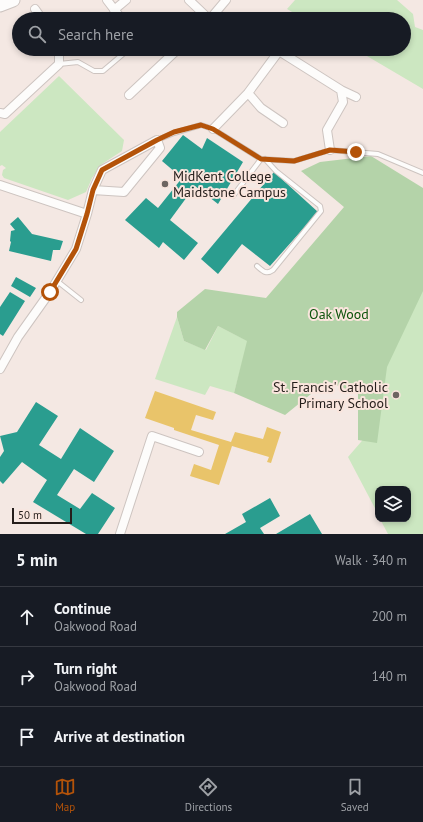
<!DOCTYPE html>
<html lang="en">
<head>
<meta charset="utf-8">
<style>
  :root { --surface:#171b24; --page:#242831; --text:#f1f3f6; --muted:#9ea1a6; --line:#363941; --accent:#b45309 }
  body { margin:0; font-family:"PT Sans",sans-serif; background:var(--page); color:var(--text) }
  .controls { position:absolute; right:12px; bottom:12px; display:grid; overflow:hidden; border-radius:8px; box-shadow:0 2px 6px #0003 }
  .controls button { width:36px; height:36px; display:grid; place-items:center; padding:0; border:0; border-bottom:1px solid var(--line); background:var(--surface); color:var(--text); font:20px sans-serif }
  .scale { position:absolute; left:12px; bottom:10px; width:60px; box-sizing:border-box; padding-left:4px; border:2px solid #251e1b; border-top:0; font-size:11px; line-height:14px; white-space:nowrap; color:#251e1b; -webkit-text-stroke:3px #fae5dd; paint-order:stroke }
  .stop { position:absolute; width:12px; height:12px; margin:-9px; border:3px solid #b45309; border-radius:50%; background:#fff }
  .stop.end { background:#b45309; border-color:#fff; box-shadow:0 1px 4px #0008 }
  .list { margin:0; padding:0; list-style:none }
  h2 { display:flex; justify-content:space-between; align-items:center; height:52px; margin:0; padding:0 16px; font-size:17px }
  h2 small { font-size:13px; font-weight:400; color:var(--muted) }
  .list li { display:grid; grid-template-columns:26px 1fr auto; gap:12px; align-items:center; box-sizing:border-box; height:60px; padding:0 16px; border-top:1px solid var(--line) }
  .list b { display:block; font-size:15px; white-space:nowrap }
  .list p { margin:0; font-size:13px; white-space:nowrap; color:var(--muted) }
  .list em { font-size:13px; font-style:normal; color:var(--muted) }
  .icon { flex:none; width:22px; height:22px; fill:none; stroke:currentColor; stroke-width:2; stroke-linecap:round; stroke-linejoin:round }
  .map { position:relative; flex:none; width:423px; height:534px; overflow:hidden }
  .search { position:absolute; background:var(--surface); box-shadow:0 2px 6px #0003; left:12px; right:12px; top:12px; height:44px; display:flex; align-items:center; gap:10px; box-sizing:border-box; padding:0 14px; border-radius:22px; color:var(--muted); font-size:15px }
  .sheet { height:232px; background:var(--surface) }
  nav { display:flex; justify-content:space-around; align-items:center; box-sizing:border-box; height:56px; border-top:1px solid var(--line); background:var(--surface); font-size:11px; color:var(--muted) }
  nav a { display:grid; justify-items:center; gap:2px }
  nav .on { color:var(--accent) }
  .map>svg:first-child { display:block }
  .green { fill:#cce7c1 }
  .forest { fill:#b4d3a9 }
  .homes { fill:#e9c46a }
  .schools { fill:#2a9d8f }
  .lines { fill:none; stroke-linecap:round; stroke-linejoin:round }
  .lane-casing { stroke:#cdc4c0; stroke-width:6 }
  .street-casing { stroke:#cdc4c0; stroke-width:10 }
  .primary-casing { stroke:#cdc4c0; stroke-width:15 }
  .lane { stroke:#fdfcfb; stroke-width:4 }
  .street { stroke:#fdfcfb; stroke-width:8 }
  .primary { stroke:#fdfcfb; stroke-width:13 }
  .route { stroke:#b45309; stroke-width:5 }
  .poi-dot { fill:#6d6561; stroke:#fae5dd; stroke-width:1.5 }
  .labels { text-anchor:middle; dominant-baseline:central; stroke-width:4; stroke-linejoin:round; paint-order:stroke }
  .poi-label { font-size:14px; fill:#251e1b; stroke:#fae5dd; text-anchor:start }
  .park-label { font-size:14px; fill:#0c530b; stroke:#fae5dd }
</style>
</head>
<body>
<div class="map">
<svg width="423" height="534" viewBox="0 0 423 534">
  <rect width="100%" height="100%" fill="#f4e8e3"/>
  <path class="green" d="M 295,0 L 397,0 L 413,14 L 415,27 L 423,30 L 423,89 L 355,49 L 404,49 L 404,19 L 304,19 L 287,9 Z
    M 59,76 L 124,140 L 122,151 L 102,164 L 92,178 L 86,192 L 68,200 L 4,178 L 2,175 L 3,170 L 6,168 L 2,165 L 0,166 L 0,132 Z
    M 423,276 L 423,534 L 388,534 L 380,519 L 408,519 L 408,489 L 378,489 L 378,514 L 348,457 L 367,435 L 372,355 Z
    M 177,317 L 184,341 L 206,350 L 218,326 L 248,341 L 234,393 L 210,386 L 205,395 L 155,379 Z"/>
  <path class="forest" d="M 371,156 L 423,188 L 423,291 L 387,367 L 377,443 L 358,440 L 358,394 L 327,381 L 285,415 L 234,393 L 247,341 L 218,326 L 205,350 L 184,341 L 177,317 L 177,312 L 205,289 L 266,298 L 344,207 L 301,171 L 320,162 Z"/>
  <path class="homes" d="M 155,391 L 216,412 L 213,420 L 196,415 L 191,430 L 231,442 L 235,432 L 263,439 L 267,427 L 281,432 L 271,463 L 267,462 L 269,457 L 232,446 L 219,485 L 190,476 L 194,464 L 211,470 L 219,445 L 174,430 L 174,428 L 145,418 Z"/>
  <path class="schools" d="M 183,135 L 202,149 L 207,138 L 243,162 L 218,204 L 195,186 L 170,220 L 198,243 L 184,260 L 163,242 L 159,248 L 125,220 L 146,198 L 158,208 L 182,178 L 162,161 Z
    M 274,172 L 318,212 L 270,266 L 242,244 L 218,274 L 201,259 Z
    M 18,217 L 32,234 L 63,241 L 60,250 L 53,250 L 51,261 L 9,251 L 11,242 L 10,241 L 11,231 L 15,230 L 10,224 Z
    M 16,277 L 36,288 L 30,297 L 11,286 Z
    M 10,292 L 25,301 L 3,336 L 0,334 L 0,307 Z
    M 36,402 L 58,416 L 39,445 L 61,459 L 80,428 L 114,451 L 94,482 L 74,469 L 57,495 L 80,509 L 92,493 L 115,508 L 98,534 L 86,534 L 33,502 L 47,480 L 22,462 L 3,484 L 0,481 L 0,457 L 4,451 L 0,436 L 17,432 Z
    M 270,498 L 280,516 L 260,528 L 264,534 L 225,534 L 246,522 L 242,514 Z
    M 310,514 L 322,534 L 276,534 Z"/>
  <g class="lines">
    <defs>
      <path id="lane" d="M 59,64 L 78,62 L 94,71 L 103,71 L 129,49
        M 157,140 L 174,133 L 201,125 L 213,129 L 261,159 L 294,161 L 330,150 L 378,154 L 423,173
        M 233,196 L 261,159
        M 257,266 C 263,271 266,275 273,270 L 321,211 L 320,206 L 276,171 L 265,159
        M 57,281 L 81,300"/>
      <path id="street" d="M 107,0 L 120,17
        M 189,0 L 209,19
        M 35,9 L 42,19
        M 114,10 L 126,0
        M 210,19 L 226,0
        M 341,90 L 356,97
        M 248,93 L 261,108 L 283,123
        M 129,95 L 178,49
        M 0,113 L 5,114 L 59,64 L 59,53 L 56,49
        M 213,129 L 248,93 L 279,51 L 341,90 L 343,102 L 327,130 L 330,150
        M 0,185 L 87,214
        M 0,369 L 18,337 L 50,292 L 76,249 L 87,214 L 93,190 L 102,170 L 157,140 L 160,148 L 124,192 L 93,190
        M 120,534 L 152,436 L 199,452"/>
      <path id="primary" d="M 0,5 L 13,0"/>
    </defs>
    <use href="#lane" class="lane-casing"/>
    <use href="#street" class="street-casing"/>
    <use href="#primary" class="primary-casing"/>
    <use href="#lane" class="lane"/>
    <use href="#street" class="street"/>
    <use href="#primary" class="primary"/>
  </g>
  <g class="lines">
    <path class="route" d="M 50,292 L 76,249 L 87,214 L 93,190 L 102,170 L 157,140 L 174,132 L 201,125 L 213,129 L 261,159 L 294,161 L 330,150 L 356,152"/>
  </g>
  <g class="poi-dot">
    <circle cx="165" cy="184" r="4"/>
    <circle cx="396" cy="395" r="4"/>
  </g>
  <g class="labels">
    <g class="poi-label">
      <text x="173" y="176">MidKent College<tspan x="173" dy="16">Maidstone Campus</tspan></text>
      <text x="388" y="387" text-anchor="end">St. Francis' Catholic<tspan x="388" dy="16">Primary School</tspan></text>
    </g>
    <g class="park-label">
      <text x="339" y="314">Oak Wood</text>
    </g>
  </g>
</svg>
<div class="controls">
<button><svg class="icon" aria-label="layers" viewBox="0 0 24 24"><path d="M12 4l9 5-9 5-9-5zM3 14l9 5 9-5"/></svg></button>
</div>
<div class="scale">50 m</div>
<div class="stop" style="left:50px;top:292px"></div>
<div class="stop end" style="left:356px;top:152px"></div>
<div class="search"><svg class="icon" aria-label="search" viewBox="0 0 24 24"><circle cx="10" cy="10" r="6"/><path d="M15 15l6 6"/></svg>Search here</div>
</div>
<section class="sheet">
<h2>5 min<small>Walk · 340 m</small></h2>
<ul class="list">
<li><svg class="icon" aria-label="ahead" viewBox="0 0 24 24"><path d="M12 20V5M6 11l6-6 6 6"/></svg><div><b>Continue</b><p>Oakwood Road</p></div><em>200 m</em></li>
<li><svg class="icon" aria-label="right" viewBox="0 0 24 24"><path d="M7 20v-9h11M14 6l5 5-5 5"/></svg><div><b>Turn right</b><p>Oakwood Road</p></div><em>140 m</em></li>
<li><svg class="icon" aria-label="arrive" viewBox="0 0 24 24"><path d="M6 21V4h12l-3 4 3 4H6"/></svg><div><b>Arrive at destination</b></div></li>
</ul>
</section>
<nav>
<a class="on"><svg class="icon" aria-label="map" viewBox="0 0 24 24"><path d="M3 6l6-2 6 2 6-2v14l-6 2-6-2-6 2zM9 4v14M15 6v14"/></svg>Map</a>
<a><svg class="icon" aria-label="directions" viewBox="0 0 24 24"><path d="M12 3l9 9-9 9-9-9zM9 14v-3h6M13 9l2 2-2 2"/></svg>Directions</a>
<a><svg class="icon" aria-label="saved" viewBox="0 0 24 24"><path d="M7 4h10v16l-5-4-5 4z"/></svg>Saved</a>
</nav>
</body>
</html>
